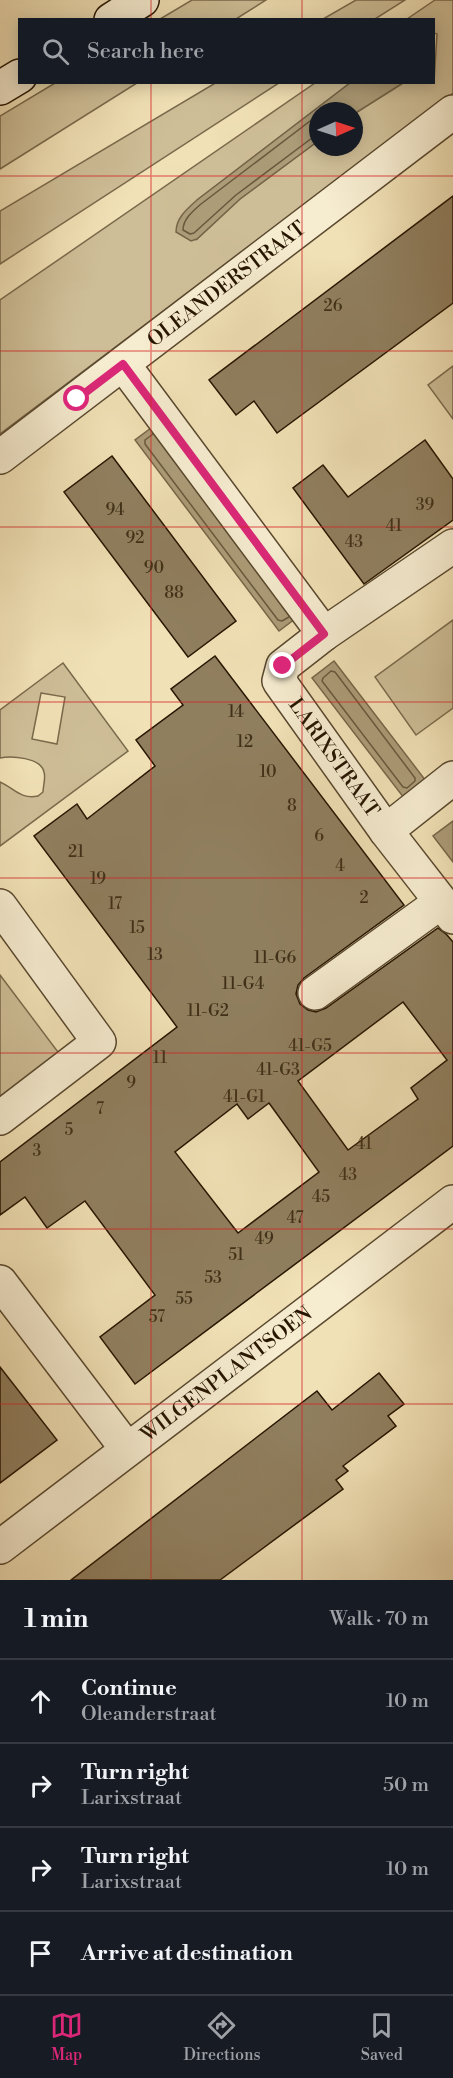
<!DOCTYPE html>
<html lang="en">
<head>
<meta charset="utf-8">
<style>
  :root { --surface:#171b24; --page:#20242c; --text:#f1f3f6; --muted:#9ea1a6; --line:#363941; --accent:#db2777 }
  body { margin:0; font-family:"Libre Bodoni",serif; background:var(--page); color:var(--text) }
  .compass { position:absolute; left:309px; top:102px; width:54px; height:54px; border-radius:50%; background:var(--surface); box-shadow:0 3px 15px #0003; rotate:87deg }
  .stop { position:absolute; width:18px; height:18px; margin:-14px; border:4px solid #db2777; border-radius:50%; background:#fff }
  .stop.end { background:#db2777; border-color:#fff; box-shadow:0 2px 6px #0008 }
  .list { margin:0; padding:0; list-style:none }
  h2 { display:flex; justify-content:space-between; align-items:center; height:78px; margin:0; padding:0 24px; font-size:26px }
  h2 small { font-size:20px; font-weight:400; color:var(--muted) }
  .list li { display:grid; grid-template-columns:39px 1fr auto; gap:18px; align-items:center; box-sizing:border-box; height:84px; padding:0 24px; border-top:2px solid var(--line) }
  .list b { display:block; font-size:22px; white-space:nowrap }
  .list p { margin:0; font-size:20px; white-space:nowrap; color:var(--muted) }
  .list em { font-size:20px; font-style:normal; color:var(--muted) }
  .icon { flex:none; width:33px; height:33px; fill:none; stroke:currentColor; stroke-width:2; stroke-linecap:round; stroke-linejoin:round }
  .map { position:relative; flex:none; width:453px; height:1580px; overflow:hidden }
  .search { position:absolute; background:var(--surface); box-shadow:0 3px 15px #0003; left:18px; right:18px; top:18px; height:66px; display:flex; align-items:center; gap:15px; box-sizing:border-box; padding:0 21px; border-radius:0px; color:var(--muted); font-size:22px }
  .sheet { height:414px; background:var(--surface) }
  nav { display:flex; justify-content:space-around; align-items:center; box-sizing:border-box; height:84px; border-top:2px solid var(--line); background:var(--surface); font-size:16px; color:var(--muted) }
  nav a { display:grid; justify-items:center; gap:3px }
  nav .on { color:var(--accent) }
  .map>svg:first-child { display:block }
  .green { fill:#cebe97; stroke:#7a6a4c; stroke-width:1.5; fill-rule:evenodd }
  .water { fill:#ac9c78; stroke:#766648; stroke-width:1.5 }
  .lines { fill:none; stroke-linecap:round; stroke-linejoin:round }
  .shore { stroke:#69583c; stroke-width:1.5 }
  .building { fill:#907f5f; stroke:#261500; stroke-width:1.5; fill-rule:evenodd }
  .minor-casing { stroke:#59482e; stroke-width:36 }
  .secondary-casing { stroke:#261500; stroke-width:36 }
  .minor { stroke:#f6ecd0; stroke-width:33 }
  .secondary { stroke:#f6ecd0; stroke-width:33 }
  .route { stroke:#db2777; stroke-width:8 }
  .grid { fill:none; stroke:#d62828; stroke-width:1.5; stroke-opacity:0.55 }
  .labels { text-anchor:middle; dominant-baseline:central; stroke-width:5; stroke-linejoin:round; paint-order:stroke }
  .number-label { font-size:16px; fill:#403018 }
  .street-label { font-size:20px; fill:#261500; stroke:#f6ecd0 }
</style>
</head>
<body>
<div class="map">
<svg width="453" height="1580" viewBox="0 0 453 1580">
  <rect width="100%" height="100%" fill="#f1e1b6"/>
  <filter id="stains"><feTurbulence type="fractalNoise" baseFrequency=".00333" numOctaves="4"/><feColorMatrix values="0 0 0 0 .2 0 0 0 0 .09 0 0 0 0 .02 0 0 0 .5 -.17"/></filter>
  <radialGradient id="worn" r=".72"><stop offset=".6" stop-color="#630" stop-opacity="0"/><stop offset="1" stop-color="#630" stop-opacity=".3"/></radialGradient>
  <path class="green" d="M 192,0 L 266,0 L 236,19 L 160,19 Z
    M 356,0 L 405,0 L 375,19 L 323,19 Z
    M 435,0 L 453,0 L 453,93 L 0,434 L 0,300 L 315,83 L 350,83 L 197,200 L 197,239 L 240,199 L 318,141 L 318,147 L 354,147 L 354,114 L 403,83 L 434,82 L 437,34 L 434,33 L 434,20 L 407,19 Z
    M 217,82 L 279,83 L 0,264 L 0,211 Z
    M 55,83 L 137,83 L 0,169 L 0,116 Z
    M 453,366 L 453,419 L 428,385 Z
    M 453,620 L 453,708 L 416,735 L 375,677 Z
    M 63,663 L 128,751 L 0,846 L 0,782 C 14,788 21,800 38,796 L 43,792 C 43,786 46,778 44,772 C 41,757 11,756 0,758 L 0,710 ZM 41,693 L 65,697 L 57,744 L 32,739 Z
    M 0,975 L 61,1056 L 0,1102 Z"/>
  <path class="water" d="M 350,83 L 403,83 L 354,114 L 354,111 L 318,111 L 318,141 L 240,199 L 197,239 L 191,241 L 176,232 C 176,218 187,209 197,200 Z
    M 155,425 L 300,615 L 279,631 L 135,440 Z
    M 334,661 L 426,781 L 404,798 L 312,678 Z
    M 453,821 L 453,862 L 433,836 Z"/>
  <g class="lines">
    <path class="shore" d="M 318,115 L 201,204 C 193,211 183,219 183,230 L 190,234 L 194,233 L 236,195 L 312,138 L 318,137
      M 153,434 L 145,440 L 145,444 L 278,620 L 282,621 L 289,617
      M 331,671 L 335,672 L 415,778 L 415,781 L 407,788 L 403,787 L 322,681 L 323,678 Z"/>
  </g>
  <path class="building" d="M 453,196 L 453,303 L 277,433 L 254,401 L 236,415 L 209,380 Z
    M 425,440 L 453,479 L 453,520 L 364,584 L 293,488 L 323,465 L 348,497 Z
    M 112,456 L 236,621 L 188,657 L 64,492 Z
    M 215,656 L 404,905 L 304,978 L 298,985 L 296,994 L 300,1004 L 308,1010 L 316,1012 L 326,1008 L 438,928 L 447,935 L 453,942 L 453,1146 L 135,1384 L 100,1337 L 155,1295 L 85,1201 L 47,1228 L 25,1197 L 0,1215 L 0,1162 L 177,1027 L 34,836 L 77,804 L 87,819 L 155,766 L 136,740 L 183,705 L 171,689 ZM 403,1002 L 447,1060 L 411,1088 L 418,1099 L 348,1150 L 298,1081 ZM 269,1103 L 319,1172 L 238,1233 L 175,1152 L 237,1104 L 248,1119 Z
    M 0,1367 L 57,1440 L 0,1483 Z
    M 379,1373 L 404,1404 L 388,1416 L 396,1426 L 343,1466 L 348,1471 L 336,1480 L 343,1489 L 220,1580 L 71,1580 L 317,1391 L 332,1410 Z"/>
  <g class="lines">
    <defs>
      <g id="minor">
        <path d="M 123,364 L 324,634"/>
        <path id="s1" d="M 0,457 L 453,112"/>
        <path id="s2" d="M 453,546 L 324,634 L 283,666 L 279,681 L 386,831 L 453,917"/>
        <path d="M 386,831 L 453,778"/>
        <path d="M 0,906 L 99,1042 L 0,1118"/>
        <path d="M 315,993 L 441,902"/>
        <path d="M 0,1282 L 127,1449"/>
        <path id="s3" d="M 0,1547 L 453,1202"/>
      </g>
      <path id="secondary" d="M 111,20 L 142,0
        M 0,88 L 20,76"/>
    </defs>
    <use href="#minor" class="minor-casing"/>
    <use href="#secondary" class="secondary-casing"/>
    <use href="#minor" class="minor"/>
    <use href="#secondary" class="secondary"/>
  </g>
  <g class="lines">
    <path class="route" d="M 77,399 L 123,364 L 324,634 L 283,666"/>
  </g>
  <path class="grid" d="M 151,0 L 151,20M 302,0 L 302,20M 151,82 L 151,1580M 302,82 L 302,1580M 0,176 L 453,176M 0,351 L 453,351M 0,527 L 453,527M 0,702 L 453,702M 0,878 L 453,878M 0,1053 L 453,1053M 0,1229 L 453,1229M 0,1404 L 453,1404"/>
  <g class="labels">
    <g class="number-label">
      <text x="333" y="306">26</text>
      <text x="425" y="505">39</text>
      <text x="115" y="510">94</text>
      <text x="394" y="526">41</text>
      <text x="135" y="538">92</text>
      <text x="354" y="542">43</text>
      <text x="154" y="568">90</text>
      <text x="174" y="593">88</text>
      <text x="236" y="712">14</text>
      <text x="245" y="742">12</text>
      <text x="268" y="772">10</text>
      <text x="292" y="806">8</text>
      <text x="319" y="836">6</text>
      <text x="76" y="852">21</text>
      <text x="340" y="866">4</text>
      <text x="98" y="879">19</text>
      <text x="364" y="898">2</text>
      <text x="115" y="904">17</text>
      <text x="137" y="928">15</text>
      <text x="155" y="955">13</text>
      <text x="275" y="958">11-G6</text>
      <text x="243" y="984">11-G4</text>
      <text x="208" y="1011">11-G2</text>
      <text x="310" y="1046">41-G5</text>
      <text x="160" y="1058">11</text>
      <text x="278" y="1070">41-G3</text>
      <text x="131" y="1083">9</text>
      <text x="244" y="1097">41-G1</text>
      <text x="100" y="1109">7</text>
      <text x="69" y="1130">5</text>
      <text x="364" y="1144">41</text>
      <text x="37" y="1151">3</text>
      <text x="348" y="1175">43</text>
      <text x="321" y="1197">45</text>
      <text x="295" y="1218">47</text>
      <text x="264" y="1239">49</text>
      <text x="236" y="1255">51</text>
      <text x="213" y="1278">53</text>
      <text x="184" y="1299">55</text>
      <text x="157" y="1317">57</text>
    </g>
    <g class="street-label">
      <text stroke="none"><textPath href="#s1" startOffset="285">OLEANDERSTRAAT</textPath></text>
      <text stroke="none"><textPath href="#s2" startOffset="318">LARIXSTRAAT</textPath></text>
      <text stroke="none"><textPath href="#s3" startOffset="285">WILGENPLANTSOEN</textPath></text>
    </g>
  </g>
  <rect width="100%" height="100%" filter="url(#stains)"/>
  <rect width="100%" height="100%" fill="url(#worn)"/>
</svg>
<svg class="compass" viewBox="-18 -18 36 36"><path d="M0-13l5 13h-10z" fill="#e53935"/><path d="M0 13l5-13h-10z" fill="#9ea1a6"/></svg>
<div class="stop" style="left:77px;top:399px"></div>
<div class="stop end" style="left:283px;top:666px"></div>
<div class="search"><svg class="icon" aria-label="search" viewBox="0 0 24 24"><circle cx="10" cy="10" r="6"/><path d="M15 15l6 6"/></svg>Search here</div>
</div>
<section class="sheet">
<h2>1 min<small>Walk · 70 m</small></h2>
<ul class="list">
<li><svg class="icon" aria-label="ahead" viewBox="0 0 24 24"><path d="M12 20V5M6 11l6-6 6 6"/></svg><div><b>Continue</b><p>Oleanderstraat</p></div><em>10 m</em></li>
<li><svg class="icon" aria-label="right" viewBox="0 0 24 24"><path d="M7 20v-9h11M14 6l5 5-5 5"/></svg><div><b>Turn right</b><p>Larixstraat</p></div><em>50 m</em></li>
<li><svg class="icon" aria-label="right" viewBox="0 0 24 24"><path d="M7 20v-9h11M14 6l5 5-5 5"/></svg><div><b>Turn right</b><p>Larixstraat</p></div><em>10 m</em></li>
<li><svg class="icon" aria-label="arrive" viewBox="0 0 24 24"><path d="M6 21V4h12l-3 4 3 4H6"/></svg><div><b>Arrive at destination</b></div></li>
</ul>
</section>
<nav>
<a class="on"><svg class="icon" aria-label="map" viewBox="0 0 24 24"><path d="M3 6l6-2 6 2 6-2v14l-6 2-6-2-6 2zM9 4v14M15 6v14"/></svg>Map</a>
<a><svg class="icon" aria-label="directions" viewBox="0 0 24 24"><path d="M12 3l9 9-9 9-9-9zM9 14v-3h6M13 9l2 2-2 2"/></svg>Directions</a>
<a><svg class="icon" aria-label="saved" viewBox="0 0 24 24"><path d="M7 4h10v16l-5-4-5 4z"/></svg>Saved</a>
</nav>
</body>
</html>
